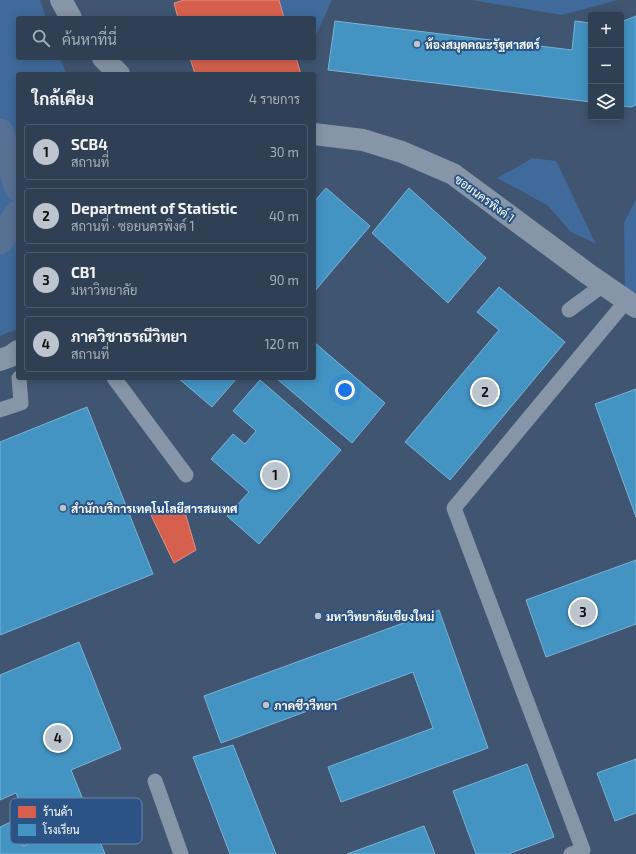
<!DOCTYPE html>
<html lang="th">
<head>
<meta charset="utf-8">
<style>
  :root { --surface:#2f4055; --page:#3b4b5f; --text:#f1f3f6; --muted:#a7afb9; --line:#4a596c; --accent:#bcc4cd }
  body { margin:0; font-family:"Exo 2",Sarabun,sans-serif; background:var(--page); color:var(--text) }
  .controls { position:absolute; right:12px; top:12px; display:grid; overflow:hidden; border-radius:4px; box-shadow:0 2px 10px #0003 }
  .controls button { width:36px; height:36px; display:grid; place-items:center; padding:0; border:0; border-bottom:1px solid var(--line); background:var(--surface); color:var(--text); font:20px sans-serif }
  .you { position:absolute; left:345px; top:390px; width:14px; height:14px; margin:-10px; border:3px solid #fff; border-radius:50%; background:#1a73e8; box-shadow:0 0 0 6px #1a73e833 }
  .badge { display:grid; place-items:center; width:26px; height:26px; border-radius:50%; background:var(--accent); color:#111; font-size:13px; font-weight:700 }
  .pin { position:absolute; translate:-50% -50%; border:2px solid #fff; box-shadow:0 1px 4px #0006 }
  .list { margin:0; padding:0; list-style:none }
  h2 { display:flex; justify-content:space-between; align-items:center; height:52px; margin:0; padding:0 16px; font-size:17px }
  h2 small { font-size:13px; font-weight:400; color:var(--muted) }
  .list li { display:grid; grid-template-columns:26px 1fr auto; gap:12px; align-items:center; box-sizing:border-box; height:56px; margin:0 8px 8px; padding:0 8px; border:1px solid var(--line); border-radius:4px }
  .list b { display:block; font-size:15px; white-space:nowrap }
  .list p { margin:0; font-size:13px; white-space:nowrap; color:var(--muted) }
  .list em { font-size:13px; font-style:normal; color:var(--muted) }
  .icon { flex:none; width:22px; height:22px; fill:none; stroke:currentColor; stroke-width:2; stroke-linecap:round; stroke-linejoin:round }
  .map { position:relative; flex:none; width:636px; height:854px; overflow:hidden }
  .search { position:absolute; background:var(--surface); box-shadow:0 2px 10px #0003; left:16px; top:16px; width:300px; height:44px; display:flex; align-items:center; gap:10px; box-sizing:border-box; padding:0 14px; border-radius:4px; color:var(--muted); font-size:15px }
  .panel { position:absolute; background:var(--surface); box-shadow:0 2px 10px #0003; left:16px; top:72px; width:300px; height:308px; border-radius:4px }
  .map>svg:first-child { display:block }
  .green { fill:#406a9b }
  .shops { fill:#d6604d; stroke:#e29082 }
  .schools { fill:#4393c3; stroke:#7bb3d5 }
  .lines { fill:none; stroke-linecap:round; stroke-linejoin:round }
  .canal { stroke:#577194; stroke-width:27 }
  .service { stroke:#8695a7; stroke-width:15 }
  .minor { stroke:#8695a7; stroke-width:22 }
  .poi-dot { fill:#bcc4cd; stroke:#2b5385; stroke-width:1.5 }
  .labels { text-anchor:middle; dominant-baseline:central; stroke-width:4; stroke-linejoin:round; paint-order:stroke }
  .poi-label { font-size:12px; font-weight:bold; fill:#fff; stroke:#2b5385; text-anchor:start }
  .street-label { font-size:12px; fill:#fff; stroke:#2b5385 }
  .key { fill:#2b5385; stroke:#6b87aa; stroke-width:1 }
  .key-label { font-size:11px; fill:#fff }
</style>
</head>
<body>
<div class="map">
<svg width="636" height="854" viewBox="0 0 636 854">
  <rect width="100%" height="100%" fill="#3f5571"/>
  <path class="green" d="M 0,0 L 40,0 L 46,18 L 18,18 L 18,58 L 60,58 L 66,74 L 18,74 L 18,329 L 0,336 Z
    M 279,0 L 332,0 L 316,35 L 314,36 L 314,18 L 284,18 Z
    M 471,0 L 618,0 L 562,15 Z
    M 533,158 L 556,161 L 596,244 L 571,232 L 547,205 L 497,178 Z
    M 636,199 L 636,295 L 625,288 L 624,223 Z"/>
  <path class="shops" d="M 184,0 L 279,0 L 284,18 L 178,18 L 174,3 Z
    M 190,58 L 296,58 L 301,74 L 195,74 Z
    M 182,502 L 196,550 L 174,563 L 151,515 Z"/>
  <path class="schools" d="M 636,16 L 636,105 L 631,107 L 621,106 L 621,22 Z
    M 335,21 L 572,50 L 575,21 L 591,23 L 591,102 L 328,70 Z
    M 326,188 L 370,226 L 314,292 L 314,202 Z
    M 409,188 L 486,258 L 448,303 L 372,233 Z
    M 499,287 L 565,342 L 450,480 L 405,442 L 499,330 L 477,312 Z
    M 314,342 L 385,403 L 352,443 L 276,378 L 314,378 Z
    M 178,378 L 237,378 L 212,407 Z
    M 260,380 L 341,450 L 259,544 L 227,516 L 249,492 L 211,459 L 233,434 L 245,444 L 256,431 L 233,411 Z
    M 636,389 L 636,517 L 595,404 Z
    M 87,407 L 153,574 L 0,635 L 0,442 Z
    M 636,560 L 636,624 L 546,657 L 526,600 Z
    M 439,610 L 488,748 L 341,802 L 328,767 L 433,728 L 413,672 L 221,743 L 204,696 Z
    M 79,642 L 121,749 L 71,770 L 105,854 L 0,854 L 0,827 L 13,821 L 23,846 L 35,841 L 16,793 L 0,800 L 0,675 Z
    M 233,745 L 276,854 L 230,854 L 193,757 Z
    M 636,759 L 636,813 L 615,821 L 597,773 Z
    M 527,764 L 554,837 L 508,854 L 476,854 L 453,791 Z
    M 424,826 L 435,854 L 347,854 Z"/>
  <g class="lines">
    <path class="canal" d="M 0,132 L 18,188
      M 0,241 L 18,214"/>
    <path class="service" d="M 569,310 L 603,285 L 610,290
      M 114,378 L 186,475
      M 0,410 L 21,403 L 19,378
      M 155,781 L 181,854
      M 571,854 L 583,850 L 454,508 L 627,300"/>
    <path class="minor" d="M 61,0 L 71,18
      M 103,58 L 119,74
      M 314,134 L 363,140 L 402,152 L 453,174 L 588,274 L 636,307
      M 0,360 L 11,356 L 18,351"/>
  </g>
  <g class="poi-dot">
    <circle cx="417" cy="44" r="4"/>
    <circle cx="63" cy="508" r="4"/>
    <circle cx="318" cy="616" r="4"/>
    <circle cx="266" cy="705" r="4"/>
  </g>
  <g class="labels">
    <g class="poi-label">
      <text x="425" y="44">ห้องสมุดคณะรัฐศาสตร์</text>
      <text x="71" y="508">สำนักบริการเทคโนโลยีสารสนเทศ</text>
      <text x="326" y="616">มหาวิทยาลัยเชียงใหม่</text>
      <text x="274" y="705">ภาคชีววืทยา</text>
    </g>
    <g class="street-label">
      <text transform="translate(485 198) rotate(36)">ซอยนครพิงค์ 1</text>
    </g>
  </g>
  <rect x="10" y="798" width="132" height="46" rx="6" class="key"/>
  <rect x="18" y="806" width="18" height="12" fill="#d6604d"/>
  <rect x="18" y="824" width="18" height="12" fill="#4393c3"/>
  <g class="key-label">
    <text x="43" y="816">ร้านค้า</text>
    <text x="43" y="834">โรงเรียน</text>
  </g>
</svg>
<div class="controls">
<button>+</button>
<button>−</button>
<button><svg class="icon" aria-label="layers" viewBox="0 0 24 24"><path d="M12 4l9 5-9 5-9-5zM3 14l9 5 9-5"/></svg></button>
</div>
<div class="you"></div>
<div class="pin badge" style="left:275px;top:475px">1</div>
<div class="pin badge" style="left:485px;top:392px">2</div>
<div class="pin badge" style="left:583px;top:612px">3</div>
<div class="pin badge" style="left:58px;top:738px">4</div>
<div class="search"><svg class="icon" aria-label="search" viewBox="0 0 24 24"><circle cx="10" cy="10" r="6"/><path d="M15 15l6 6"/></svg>ค้นหาที่นี่</div>
<section class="panel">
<h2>ใกล้เคียง<small>4 รายการ</small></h2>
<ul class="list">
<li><span class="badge">1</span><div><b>SCB4</b><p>สถานที่</p></div><em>30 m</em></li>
<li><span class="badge">2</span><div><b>Department of Statistic</b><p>สถานที่ · ซอยนครพิงค์ 1</p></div><em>40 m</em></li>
<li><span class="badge">3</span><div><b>CB1</b><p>มหาวิทยาลัย</p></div><em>90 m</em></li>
<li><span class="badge">4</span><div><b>ภาควิชาธรณีวิทยา</b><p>สถานที่</p></div><em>120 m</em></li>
</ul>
</section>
</div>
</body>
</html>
